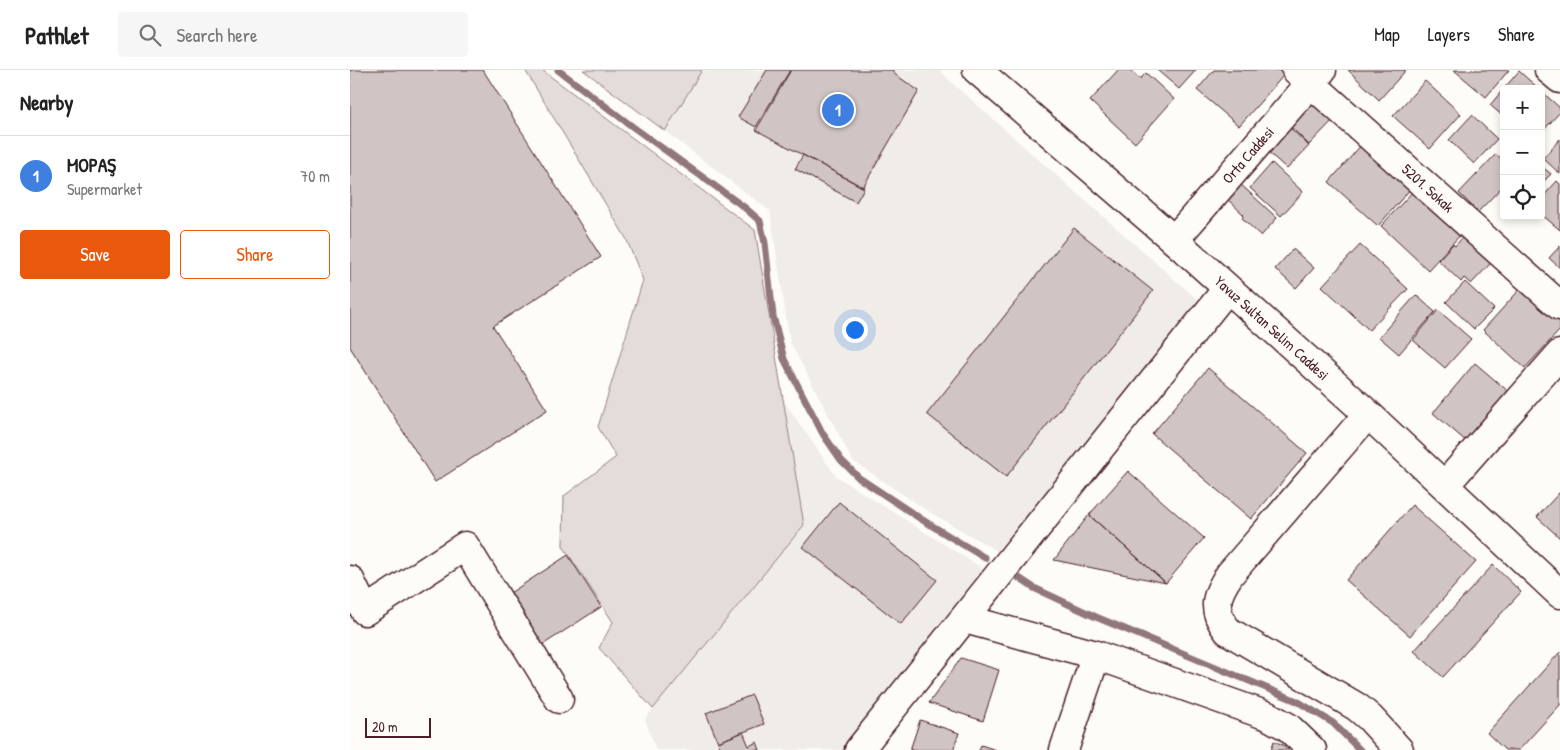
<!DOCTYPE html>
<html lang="en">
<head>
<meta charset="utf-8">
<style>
  :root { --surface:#fff; --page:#f6f6f6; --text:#222; --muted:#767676; --line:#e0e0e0; --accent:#ea580c }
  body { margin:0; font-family:"Patrick Hand",sans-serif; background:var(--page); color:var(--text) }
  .controls { position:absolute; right:15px; top:15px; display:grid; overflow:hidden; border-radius:5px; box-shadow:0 2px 8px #0003 }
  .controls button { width:45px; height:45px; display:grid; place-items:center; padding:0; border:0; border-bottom:1px solid var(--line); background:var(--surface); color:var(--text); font:25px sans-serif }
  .scale { position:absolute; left:15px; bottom:12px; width:66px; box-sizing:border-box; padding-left:5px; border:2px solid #4a1f2b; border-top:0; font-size:14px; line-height:18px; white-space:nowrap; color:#4a1f2b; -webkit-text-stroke:4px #fdfcf7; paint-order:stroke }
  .you { position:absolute; left:504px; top:259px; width:18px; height:18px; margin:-12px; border:4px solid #fff; border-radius:50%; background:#1a73e8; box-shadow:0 0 0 8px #1a73e833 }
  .badge { display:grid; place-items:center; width:32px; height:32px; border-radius:50%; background:var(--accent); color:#fff; font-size:16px; font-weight:700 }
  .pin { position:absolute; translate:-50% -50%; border:2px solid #fff; box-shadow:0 1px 5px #0006 }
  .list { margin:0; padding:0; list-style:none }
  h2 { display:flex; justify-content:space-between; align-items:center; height:65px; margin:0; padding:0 20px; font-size:21px }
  h2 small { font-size:16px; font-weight:400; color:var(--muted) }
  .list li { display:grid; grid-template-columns:32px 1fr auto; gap:15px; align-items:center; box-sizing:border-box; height:80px; padding:0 20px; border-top:1px solid var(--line) }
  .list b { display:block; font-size:19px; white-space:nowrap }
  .list p { margin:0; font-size:16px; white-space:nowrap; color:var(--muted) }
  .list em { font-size:16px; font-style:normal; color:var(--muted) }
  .actions { display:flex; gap:10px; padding:15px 20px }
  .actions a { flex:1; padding:11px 0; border:1px solid var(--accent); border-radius:5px; text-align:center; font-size:18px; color:var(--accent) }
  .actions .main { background:var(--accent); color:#fff }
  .icon { flex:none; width:28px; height:28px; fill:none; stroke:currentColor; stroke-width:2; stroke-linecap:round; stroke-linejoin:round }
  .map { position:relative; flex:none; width:1210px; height:680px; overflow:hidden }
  header { display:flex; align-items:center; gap:30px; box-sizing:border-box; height:70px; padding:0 25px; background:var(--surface); border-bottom:1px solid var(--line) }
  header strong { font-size:24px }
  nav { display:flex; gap:28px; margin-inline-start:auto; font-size:18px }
  .search { width:350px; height:45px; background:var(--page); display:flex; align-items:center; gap:12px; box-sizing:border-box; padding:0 18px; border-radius:5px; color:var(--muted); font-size:19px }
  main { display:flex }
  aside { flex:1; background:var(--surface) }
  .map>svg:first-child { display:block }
  .built { fill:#f0ece8 }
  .green { fill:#e3dcda; stroke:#967e82 }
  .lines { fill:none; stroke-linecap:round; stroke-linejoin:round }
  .stream { stroke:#91777b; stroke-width:7 }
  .building { fill:#d0c5c4; stroke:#4a1f2b }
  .minor-casing { stroke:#4a1f2b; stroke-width:31 }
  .major-casing { stroke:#4a1f2b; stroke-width:31 }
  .minor { stroke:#fdfcf7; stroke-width:28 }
  .major { stroke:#fdfcf7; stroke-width:28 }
  .labels { text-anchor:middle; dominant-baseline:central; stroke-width:4.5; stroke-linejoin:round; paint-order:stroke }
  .street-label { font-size:15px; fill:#4a1f2b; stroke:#fdfcf7 }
</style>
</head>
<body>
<header>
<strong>Pathlet</strong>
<div class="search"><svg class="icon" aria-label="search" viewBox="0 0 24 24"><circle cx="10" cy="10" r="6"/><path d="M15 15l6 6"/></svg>Search here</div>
<nav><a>Map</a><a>Layers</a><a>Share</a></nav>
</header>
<main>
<aside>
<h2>Nearby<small></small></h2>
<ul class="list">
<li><span class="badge" style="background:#3f7fe0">1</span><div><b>MOPAŞ</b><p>Supermarket</p></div><em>70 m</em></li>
</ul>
<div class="actions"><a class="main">Save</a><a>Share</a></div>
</aside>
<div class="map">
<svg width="1210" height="680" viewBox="0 0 1210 680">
  <rect width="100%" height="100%" fill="#fdfcf7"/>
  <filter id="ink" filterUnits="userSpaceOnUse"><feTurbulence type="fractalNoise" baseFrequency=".02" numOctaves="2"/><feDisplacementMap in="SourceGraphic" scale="10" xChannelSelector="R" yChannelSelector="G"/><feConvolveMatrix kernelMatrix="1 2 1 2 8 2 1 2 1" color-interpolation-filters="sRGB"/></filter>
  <g filter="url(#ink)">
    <path class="built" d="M 352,0 L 590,0 L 602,13 L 849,231 L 649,482 L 578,441 L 503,391 L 440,272 L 420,141 L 315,61 Z
      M 433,330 L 486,406 L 633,499 L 492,680 L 306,680 L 295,649 L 454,455 Z"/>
    <path class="green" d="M 175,0 L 192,0 L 405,160 L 454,455 L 303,639 L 249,578 L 263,552 L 213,476 L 214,426 L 266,387 L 248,357 L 293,210 L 276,168 Z
      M 233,0 L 352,0 L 315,61 Z"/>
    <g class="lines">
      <path class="stream" d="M 208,0 L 283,57 L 394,137 L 410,151 L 415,173 L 423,246 L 434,289 L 473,364 L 491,390 L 509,408 L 571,449 L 635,488
        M 669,508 L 684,518 L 746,547 L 947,631 L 983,653 L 1010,680"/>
    </g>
    <path class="building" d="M 0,0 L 133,0 L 251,187 L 143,256 L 197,340 L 85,412 L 0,277 Z
      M 417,0 L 440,0 L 406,57 L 388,47 Z
      M 441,0 L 543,0 L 543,3 L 569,21 L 513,117 L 406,60 Z
      M 768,0 L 780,0 L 790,9 L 796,3 L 824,29 L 785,73 L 740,31 Z
      M 807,0 L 846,0 L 829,19 Z
      M 864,0 L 928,0 L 934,5 L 889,56 L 847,20 Z
      M 998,0 L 1056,0 L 1029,30 Z
      M 1104,0 L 1159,0 L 1136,27 Z
      M 1169,1 L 1189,19 L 1154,19 L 1154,47 L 1140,35 Z
      M 1075,11 L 1111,44 L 1080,79 L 1043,46 Z
      M 1191,21 L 1210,38 L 1210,42 L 1191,63 Z
      M 962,28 L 984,49 L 959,75 L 937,53 Z
      M 1122,45 L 1147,69 L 1124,94 L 1099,70 Z
      M 938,56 L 959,76 L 937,99 L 915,79 Z
      M 1210,69 L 1210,104 L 1193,88 Z
      M 1013,73 L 1062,117 L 1028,156 L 979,112 Z
      M 1146,84 L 1154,91 L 1154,115 L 1128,142 L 1109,123 Z
      M 453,85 L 514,118 L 506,132 L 445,99 Z
      M 922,93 L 953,122 L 931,146 L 900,118 Z
      M 1191,96 L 1201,104 L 1191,114 Z
      M 887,111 L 927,148 L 911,166 L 892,148 L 894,145 L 874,126 Z
      M 1207,111 L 1210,114 L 1210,160 L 1191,144 L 1191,129 Z
      M 1065,119 L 1112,163 L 1078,200 L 1031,156 Z
      M 724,158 L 803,221 L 656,407 L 577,344 Z
      M 1113,167 L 1141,193 L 1121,214 L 1114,208 L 1111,212 L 1088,190 L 1103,174 L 1105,176 Z
      M 1010,175 L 1058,219 L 1019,260 L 972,216 Z
      M 1210,176 L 1210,198 L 1199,188 Z
      M 943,179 L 964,198 L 946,218 L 925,199 Z
      M 1115,212 L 1144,239 L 1124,259 L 1096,232 Z
      M 1172,217 L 1210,251 L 1210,260 L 1175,298 L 1133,260 Z
      M 1066,225 L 1085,242 L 1049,284 L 1029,267 Z
      M 1088,240 L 1121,269 L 1095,298 L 1063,270 Z
      M 1125,293 L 1159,322 L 1117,372 L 1083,343 Z
      M 858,298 L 957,383 L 901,449 L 802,364 Z
      M 778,401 L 854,468 L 816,513 L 739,445 Z
      M 1210,422 L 1210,468 L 1187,447 Z
      M 489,432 L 587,510 L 551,554 L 453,477 Z
      M 1062,435 L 1126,492 L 1060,566 L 996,510 Z
      M 739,445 L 816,513 L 704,490 Z
      M 218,485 L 251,537 L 191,576 L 157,525 Z
      M 1143,495 L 1171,522 L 1093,607 L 1064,581 Z
      M 1210,582 L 1210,635 L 1169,680 L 1155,680 L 1137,663 Z
      M 611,588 L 649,600 L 633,651 L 579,633 Z
      M 402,625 L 414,654 L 368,672 L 356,643 Z
      M 570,650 L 609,663 L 603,680 L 560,680 Z
      M 393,662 L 399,676 L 407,672 L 410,680 L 371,680 L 368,672 Z
      M 924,671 L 933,675 L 939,680 L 921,680 Z
      M 631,675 L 646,680 L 629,680 Z"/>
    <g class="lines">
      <defs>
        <path id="minor" d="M 946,0 L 1210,236
          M 1199,0 L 1210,9
          M 824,170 L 972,0
          M 1018,344 L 880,504 C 865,526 861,540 878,561 L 1007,637 L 1020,648 L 1049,680
          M 1095,415 L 1210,284
          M 0,510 L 15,541 L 115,476 L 209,629
          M 615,549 L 746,585 L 918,646 L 938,657 L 962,680
          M 509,680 L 877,219
          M 714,680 L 746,585"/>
        <path id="major" d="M 627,0 L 824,170 L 1018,344 L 1210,524"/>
      </defs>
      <use href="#minor" class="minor-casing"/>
      <use href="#major" class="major-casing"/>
      <use href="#minor" class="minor"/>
      <use href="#major" class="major"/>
    </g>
  </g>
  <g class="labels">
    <g class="street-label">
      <text transform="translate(898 85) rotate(-49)">Orta Caddesi</text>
      <text transform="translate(1078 118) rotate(42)">5201. Sokak</text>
      <text transform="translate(922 258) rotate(42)">Yavuz Sultan Selim Caddesi</text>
    </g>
  </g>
</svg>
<div class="controls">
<button>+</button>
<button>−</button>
<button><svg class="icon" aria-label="locate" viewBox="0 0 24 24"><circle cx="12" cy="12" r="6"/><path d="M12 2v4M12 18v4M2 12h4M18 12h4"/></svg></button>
</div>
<div class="scale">20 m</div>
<div class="you"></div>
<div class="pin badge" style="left:488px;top:40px;background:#3f7fe0">1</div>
</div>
</main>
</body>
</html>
